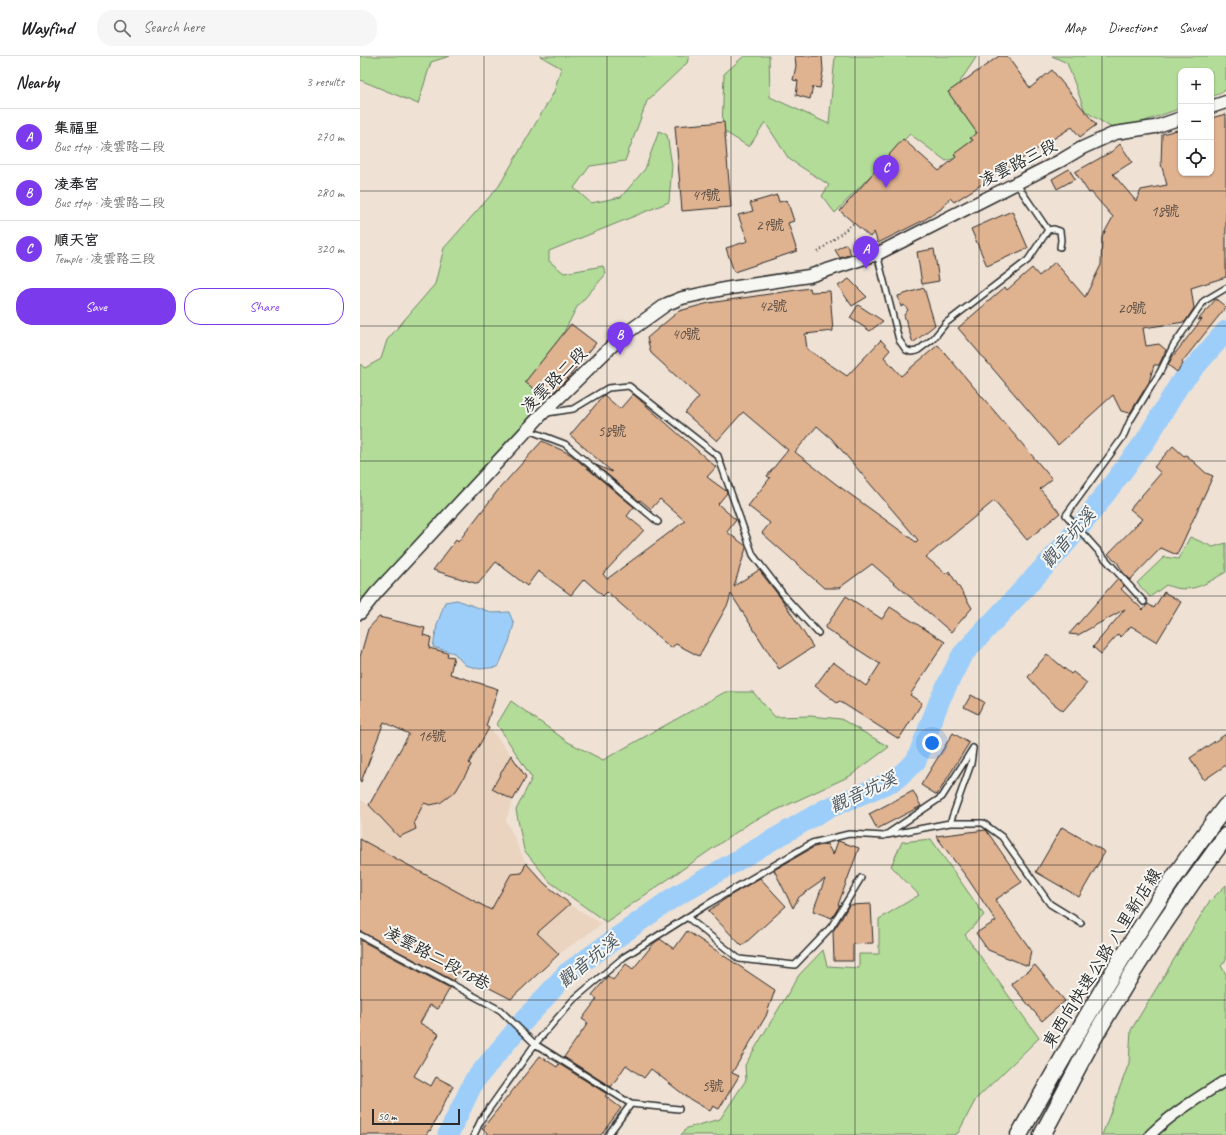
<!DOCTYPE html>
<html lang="en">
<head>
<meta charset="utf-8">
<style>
  :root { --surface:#fff; --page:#f6f6f6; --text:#202124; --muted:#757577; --line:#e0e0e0; --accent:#7c3aed }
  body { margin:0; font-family:Caveat,"LXGW WenKai TC",sans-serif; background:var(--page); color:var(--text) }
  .controls { position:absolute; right:12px; top:12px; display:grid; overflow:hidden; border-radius:8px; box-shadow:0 1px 3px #0004 }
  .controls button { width:36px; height:36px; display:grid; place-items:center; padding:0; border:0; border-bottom:1px solid var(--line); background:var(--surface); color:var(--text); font:20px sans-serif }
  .scale { position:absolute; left:12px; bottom:10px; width:88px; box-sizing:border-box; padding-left:4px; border:2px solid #2b2b2b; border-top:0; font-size:11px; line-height:14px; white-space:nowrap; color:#2b2b2b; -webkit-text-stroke:3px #f6f6f2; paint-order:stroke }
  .you { position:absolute; left:572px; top:687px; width:14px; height:14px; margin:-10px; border:3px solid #fff; border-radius:50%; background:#1a73e8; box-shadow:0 0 0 6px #1a73e833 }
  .badge { display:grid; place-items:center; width:26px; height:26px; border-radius:50%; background:var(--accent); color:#fff; font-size:13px; font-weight:700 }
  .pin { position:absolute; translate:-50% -33px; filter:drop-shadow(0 1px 2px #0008) }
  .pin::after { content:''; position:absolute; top:21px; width:14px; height:12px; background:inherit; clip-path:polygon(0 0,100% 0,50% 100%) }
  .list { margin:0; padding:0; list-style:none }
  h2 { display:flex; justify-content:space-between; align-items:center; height:52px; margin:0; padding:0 16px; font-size:17px }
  h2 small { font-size:13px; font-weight:400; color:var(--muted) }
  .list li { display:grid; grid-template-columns:26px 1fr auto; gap:12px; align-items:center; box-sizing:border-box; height:56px; padding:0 16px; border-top:1px solid var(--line) }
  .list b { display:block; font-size:15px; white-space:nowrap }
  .list p { margin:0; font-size:13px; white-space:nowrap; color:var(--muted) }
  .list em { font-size:13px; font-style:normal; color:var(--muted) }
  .actions { display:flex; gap:8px; padding:12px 16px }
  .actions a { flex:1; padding:9px 0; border:1px solid var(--accent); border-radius:16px; text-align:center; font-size:14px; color:var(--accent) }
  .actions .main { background:var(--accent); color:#fff }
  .icon { flex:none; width:22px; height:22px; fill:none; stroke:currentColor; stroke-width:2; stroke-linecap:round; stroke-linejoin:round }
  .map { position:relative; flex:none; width:866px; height:1079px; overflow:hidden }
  header { display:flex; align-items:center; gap:24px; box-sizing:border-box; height:56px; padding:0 20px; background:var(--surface); border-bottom:1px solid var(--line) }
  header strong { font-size:19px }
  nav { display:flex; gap:22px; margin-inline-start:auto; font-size:14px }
  .search { width:280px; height:36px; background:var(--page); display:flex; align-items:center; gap:10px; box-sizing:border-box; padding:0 14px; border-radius:16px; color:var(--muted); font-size:15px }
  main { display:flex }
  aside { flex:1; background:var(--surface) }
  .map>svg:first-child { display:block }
  .built { fill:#ead4c0 }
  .green { fill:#b2dc98; stroke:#6e8462 }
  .water { fill:#9dcef9; stroke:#6f8da7 }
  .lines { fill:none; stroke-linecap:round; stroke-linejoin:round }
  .river { stroke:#9dcef9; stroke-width:21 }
  .building { fill:#dfb290; stroke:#2b2b2b; fill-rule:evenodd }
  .service-casing { stroke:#2b2b2b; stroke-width:8 }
  .minor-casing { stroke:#2b2b2b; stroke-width:13 }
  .tertiary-casing { stroke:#2b2b2b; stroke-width:15 }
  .trunk-casing { stroke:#2b2b2b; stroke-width:19 }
  .path { stroke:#2b2b2b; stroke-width:2; stroke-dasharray:1 3; stroke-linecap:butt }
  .service { stroke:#f6f6f2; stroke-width:5 }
  .minor { stroke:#f6f6f2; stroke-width:10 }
  .tertiary { stroke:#f6f6f2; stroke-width:12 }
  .trunk { stroke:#f6f6f2; stroke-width:16 }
  .grid { fill:none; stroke:#2b2b2b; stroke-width:1; stroke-opacity:0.55 }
  .labels { text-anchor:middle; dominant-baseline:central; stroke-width:4; stroke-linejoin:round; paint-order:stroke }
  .number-label { font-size:15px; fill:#584d44 }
  .street-label { font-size:17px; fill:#2b2b2b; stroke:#f6f6f2 }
  .water-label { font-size:18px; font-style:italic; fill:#48545e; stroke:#f6f6f2 }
</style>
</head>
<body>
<header>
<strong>Wayfind</strong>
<div class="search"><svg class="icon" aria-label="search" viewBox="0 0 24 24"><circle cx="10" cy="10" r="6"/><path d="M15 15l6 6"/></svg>Search here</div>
<nav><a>Map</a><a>Directions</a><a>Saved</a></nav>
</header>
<main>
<aside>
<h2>Nearby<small>3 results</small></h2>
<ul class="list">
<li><span class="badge">A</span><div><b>集福里</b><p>Bus stop · 凌雲路二段</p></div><em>270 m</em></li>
<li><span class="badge">B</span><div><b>凌奉宮</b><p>Bus stop · 凌雲路二段</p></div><em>280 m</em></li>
<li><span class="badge">C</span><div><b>順天宮</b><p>Temple · 凌雲路三段</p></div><em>320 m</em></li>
</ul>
<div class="actions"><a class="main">Save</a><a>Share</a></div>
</aside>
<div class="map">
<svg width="866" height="1079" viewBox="0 0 866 1079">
  <rect width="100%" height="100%" fill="#efe2d5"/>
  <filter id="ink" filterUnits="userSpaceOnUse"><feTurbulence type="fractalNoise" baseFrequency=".025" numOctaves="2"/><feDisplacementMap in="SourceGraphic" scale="8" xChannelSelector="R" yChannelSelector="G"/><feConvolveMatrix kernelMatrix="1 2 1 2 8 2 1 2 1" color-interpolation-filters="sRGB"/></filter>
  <g filter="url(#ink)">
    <path class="built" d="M 129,672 L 132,675 L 151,699 L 132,733 L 153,744 L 146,764 L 166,807 L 185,828 L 210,848 L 242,868 L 199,898 L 151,943 L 0,867 L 0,743 L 9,749 L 39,781 L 56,773 L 54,766 L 64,747 L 70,749 L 80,747 L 96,735 L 111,709 L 109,707 Z"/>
    <path class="green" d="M 0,0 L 90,0 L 71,6 L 58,48 L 0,24 Z
      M 180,0 L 329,0 L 327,7 L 287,45 L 265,105 L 230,110 L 214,132 L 231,147 L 261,141 L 285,113 L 299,75 L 307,79 L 312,109 L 309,146 L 189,195 L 189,205 L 204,217 L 243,210 L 246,218 L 217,251 L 183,316 L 173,357 L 0,546 L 0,308 L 5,312 L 21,303 L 27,284 L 75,228 L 84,192 L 139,130 L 194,36 L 201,12 Z
      M 384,0 L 409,0 L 410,41 L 469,68 L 475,0 L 617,0 L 595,33 L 595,49 L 618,72 L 606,99 L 586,105 L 550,78 L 475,157 L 462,140 L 469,129 L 429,103 L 405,66 L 389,91 L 362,74 L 364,18 Z
      M 692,0 L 866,0 L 866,34 L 851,41 L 851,15 L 821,15 L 821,52 L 774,69 L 750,71 L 725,55 L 707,7 Z
      M 830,481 L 853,491 L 866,487 L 866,516 C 845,528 831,539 806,529 L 790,541 L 777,527 L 804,501 L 818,503 Z
      M 365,636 L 393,636 L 415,661 L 450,660 L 481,663 L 529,691 L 490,720 L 391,766 L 246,866 L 190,826 L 164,794 L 156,754 L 172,722 L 137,668 L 151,645 L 208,686 L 243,704 Z
      M 571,783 L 624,859 L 605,879 L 679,982 L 616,1043 L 598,1077 L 594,1079 L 321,1079 L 327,1072 L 360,1063 L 386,1024 L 385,1009 L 439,919 L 463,894 L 467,910 L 499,912 L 499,898 L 519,898 L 519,863 L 559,839 L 531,810 L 542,786 Z
      M 866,829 L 866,904 L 861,910 L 866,918 L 866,1079 L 742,1079 L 769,1007 L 771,974 L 849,846 Z"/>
    <path class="water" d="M 97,544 L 133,557 L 149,556 L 154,568 L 149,586 L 138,611 L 120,613 L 105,609 L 94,597 L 73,591 L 77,569 L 85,546 Z"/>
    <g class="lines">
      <path class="river" d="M 88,1079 L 114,1025 L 168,960 L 207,917 L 311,843 L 464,754 L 535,724 L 556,705 L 581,641 L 602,599 L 700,494 L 727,462 L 786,384 L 819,329 L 866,275"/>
    </g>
    <path class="building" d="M 435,0 L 462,0 L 463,15 L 460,32 L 453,31 L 450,43 L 436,39 L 438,25 L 433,24 L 436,10 Z
      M 639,0 L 647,0 L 670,32 L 692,14 L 736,69 L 720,81 L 712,71 L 594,146 L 590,142 L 581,153 L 564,164 L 518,187 L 514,176 L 510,181 L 480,155 L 543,83 L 579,115 L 596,101 L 594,98 L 613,84 L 610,82 L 617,77 L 588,36 Z
      M 866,58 L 866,221 L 831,232 L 834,252 L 825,266 L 783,272 L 786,290 L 799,288 L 806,294 L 799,309 L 794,309 L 789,326 L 770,357 L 761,355 L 753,339 L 698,389 L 598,272 L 645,231 L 647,234 L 672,212 L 679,220 L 695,206 L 725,241 L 741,209 L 742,181 L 753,161 L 731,136 L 729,137 L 715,116 L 751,96 L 760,88 L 772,106 L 753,118 L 776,145 L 781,134 L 807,129 L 801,108 L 802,78 L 821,73 L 821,117 L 851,117 L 851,62 Z
      M 364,66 L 371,151 L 322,155 L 315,70 Z
      M 709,113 L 715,123 L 697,133 L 692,123 Z
      M 417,139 L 419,146 L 427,144 L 434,165 L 428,167 L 437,195 L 374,216 L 366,192 L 388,185 L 378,159 L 393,155 L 390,147 Z
      M 652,155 L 668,192 L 627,210 L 611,173 Z
      M 486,188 L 491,198 L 480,202 L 475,194 Z
      M 574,193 L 579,225 L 562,228 L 557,196 Z
      M 489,223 L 507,241 L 492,250 L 478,230 Z
      M 450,232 L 451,236 L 470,235 L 473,275 L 445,278 L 447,293 L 487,320 L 521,284 L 530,294 L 524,301 L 541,320 L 578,289 L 692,423 L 680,433 L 700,457 L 667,484 L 634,445 L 566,501 L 586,518 L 589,515 L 612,552 L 591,576 L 512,508 L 479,532 L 464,532 L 402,477 L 410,467 L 388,450 L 410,422 L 407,420 L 428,394 L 383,356 L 357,385 L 325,357 L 339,341 L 291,297 L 287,282 L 319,255 L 349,247 ZM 457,370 L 472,383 L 558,484 L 556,486 L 476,428 L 435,396 Z
      M 564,232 L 575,269 L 553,287 L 544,259 L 548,254 L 544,249 L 541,251 L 538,240 Z
      M 856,243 L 866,251 L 822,306 L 823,308 L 817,316 L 808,309 L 813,300 L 842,263 L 838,264 Z
      M 498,249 L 523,265 L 510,275 L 490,262 Z
      M 211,268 L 236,287 L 207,323 L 187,343 L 165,326 Z
      M 273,338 L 356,411 L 347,421 L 366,435 L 367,437 L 358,448 L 376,464 L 367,476 L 386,490 L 386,492 L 374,530 L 399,514 L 423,545 L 453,591 L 419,613 L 371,538 L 368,548 L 339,600 L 316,588 L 311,592 L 247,536 L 243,540 L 224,523 L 211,539 L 178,515 L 167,530 L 136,506 L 118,528 L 73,514 L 96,484 L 98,486 L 139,433 L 182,385 L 210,398 L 274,451 L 267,460 L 284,474 L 243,518 L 247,523 L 325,465 L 300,443 L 291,453 L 280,444 L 279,445 L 236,409 L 252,416 L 210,379 L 244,339 L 260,353 Z
      M 813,390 L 824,400 L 826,399 L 846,417 L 853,420 L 817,499 L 801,492 L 770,524 L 763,516 L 757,506 L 748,498 L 782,463 L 770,453 L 801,417 L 794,411 Z
      M 758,522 L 764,530 L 761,533 L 783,554 L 788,548 L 794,552 L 804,536 L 821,546 L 797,586 L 771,570 L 761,581 L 758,578 L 741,598 L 733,591 L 765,553 L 718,579 L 709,578 Z
      M 486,540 L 522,563 L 530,551 L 585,586 L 550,639 L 562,647 L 539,683 L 479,645 L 477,647 L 455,630 L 473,606 L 506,630 L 520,608 L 465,572 Z
      M 19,561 L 65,572 L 63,579 L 71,581 L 69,592 L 88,597 L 87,600 L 94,601 L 90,618 L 138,633 L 126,670 L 129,672 L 109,707 L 111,709 L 96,735 L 80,747 L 70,749 L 64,747 L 54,766 L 56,773 L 39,781 L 9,749 L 49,678 L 24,666 L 1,726 L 0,725 L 0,601 L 8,573 Z
      M 687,598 L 711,618 L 713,616 L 727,627 L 703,655 L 689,644 L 668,621 Z
      M 611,639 L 624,646 L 618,658 L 604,651 Z
      M 593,677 L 609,687 L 577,739 L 561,729 Z
      M 866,678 L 866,709 L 844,724 L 830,702 Z
      M 151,699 L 166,721 L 153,744 L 132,733 Z
      M 553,735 L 561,750 L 517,773 L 509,758 Z
      M 702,771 L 745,796 L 719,841 L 676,816 Z
      M 626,774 L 662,826 L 635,844 L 671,894 L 668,910 L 628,894 L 616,877 L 636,865 L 608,823 L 576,780 Z
      M 0,783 L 131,854 L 151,818 L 162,817 L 166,807 L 185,828 L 210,848 L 177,877 L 199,898 L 151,943 L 98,916 L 94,925 L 0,875 Z
      M 478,785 L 499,792 L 478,849 L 480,849 L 472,862 L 453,855 L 465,823 L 439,841 L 433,852 L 414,814 L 454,791 L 467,788 L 473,799 Z
      M 400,822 L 426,850 L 382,890 L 348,855 L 371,839 Z
      M 511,848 L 513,887 L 493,888 L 493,905 L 474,905 L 473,875 L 480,865 L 489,849 Z
      M 327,875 L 415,934 L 406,960 L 372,1017 L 379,1020 L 359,1053 L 353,1050 L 350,1055 L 328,1042 L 291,1013 L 284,1022 L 266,1009 L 251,1031 L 204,1001 L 228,967 L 222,963 L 237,943 L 232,939 L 248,920 L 253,924 L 266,908 L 273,913 L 294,887 L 300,883 L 314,893 Z
      M 0,884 L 90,932 L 78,953 L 70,949 L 60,967 L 79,978 L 54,1020 L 71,1030 L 76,1021 L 93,1030 L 70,1075 L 69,1074 L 66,1079 L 0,1079 Z
      M 675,909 L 705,945 L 682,965 L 651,928 Z
      M 180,1000 L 197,1011 L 199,1008 L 247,1038 L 245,1040 L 261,1052 L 241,1079 L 130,1079 L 122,1073 Z"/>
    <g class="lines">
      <defs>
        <path id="service" d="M 656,127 L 688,174 L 694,173 L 700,175 L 701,184 L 700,191
          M 517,198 L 539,284 L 546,294 L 551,296 L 557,295 L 573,283 L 586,267 L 668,204 L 688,174
          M 187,357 L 213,353 L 248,332 L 269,330 L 358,400 L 393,499 L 426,542 L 458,577
          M 168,374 L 205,388 L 298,466
          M 784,546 L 706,459 L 763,381 L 770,365 L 800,316 L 813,290 L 844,245 L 866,232
          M 613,693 L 611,708 L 590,767 L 623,767 L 642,781 L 690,848 L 721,867
          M 527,779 L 590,767
          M 327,861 L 379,903 L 435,909 L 471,871 L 501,822
          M 0,879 L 140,954 L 175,988 L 271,1048 L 319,1053
          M 114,1079 L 121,1064 L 175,988 L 213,944 L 264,901 L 348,848 L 452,787 L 489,778 L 524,780 L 582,741 L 613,692
          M 248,1079 L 271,1048"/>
        <path id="minor" d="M 790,1079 C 812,1057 840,1041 866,1024"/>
        <path id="tertiary" d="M 851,51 L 866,46
          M 0,557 L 16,537 L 182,358 L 261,281 L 307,248 L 322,242 L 364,233 L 449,220 L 517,198 L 700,105 L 722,92 L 755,77 L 795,71 L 821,62"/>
        <path id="trunk" d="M 659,1079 C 723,966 786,853 866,750
          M 682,1079 C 699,1048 715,1016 732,985 C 772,914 817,845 866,780"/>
      </defs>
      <use href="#service" class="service-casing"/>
      <use href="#minor" class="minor-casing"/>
      <use href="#tertiary" class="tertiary-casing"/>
      <use href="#trunk" class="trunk-casing"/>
      <path class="path" d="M 458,196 L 494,167"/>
      <use href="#service" class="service"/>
      <use href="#minor" class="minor"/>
      <use href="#tertiary" class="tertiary"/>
      <use href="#trunk" class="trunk"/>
    </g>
  </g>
  <path class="grid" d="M 124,0 L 124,1079M 247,0 L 247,1079M 371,0 L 371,1079M 495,0 L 495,1079M 619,0 L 619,1079M 742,0 L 742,1079M 0,135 L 866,135M 0,270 L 866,270M 0,405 L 866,405M 0,540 L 866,540M 0,674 L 866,674M 0,809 L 866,809M 0,944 L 866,944"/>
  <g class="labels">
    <g class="number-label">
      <text x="346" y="139">41號</text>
      <text x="805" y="155">18號</text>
      <text x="410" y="169">29號</text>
      <text x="413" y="250">42號</text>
      <text x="772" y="252">20號</text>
      <text x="326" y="278">40號</text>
      <text x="252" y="375">58號</text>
      <text x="72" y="680">16號</text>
      <text x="353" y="1030">5號</text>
    </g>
    <g class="street-label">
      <text transform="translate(658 107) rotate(-27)">凌雲路三段</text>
      <text transform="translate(194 324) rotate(-45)">凌雲路二段</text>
      <text transform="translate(77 902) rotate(28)">凌雲路二段18巷</text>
      <text transform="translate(742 902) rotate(-58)">東西向快速公路 八里新店線</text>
    </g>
    <g class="water-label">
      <text transform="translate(708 482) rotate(-49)">觀音坑溪</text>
      <text transform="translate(503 736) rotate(-25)">觀音坑溪</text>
      <text transform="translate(228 905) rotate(-39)">觀音坑溪</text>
    </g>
  </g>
</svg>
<div class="controls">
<button>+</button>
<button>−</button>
<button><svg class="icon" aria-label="locate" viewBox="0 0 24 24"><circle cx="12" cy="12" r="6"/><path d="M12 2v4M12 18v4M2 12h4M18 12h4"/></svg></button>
</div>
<div class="scale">50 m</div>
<div class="you"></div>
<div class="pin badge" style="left:506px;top:213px">A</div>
<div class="pin badge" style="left:260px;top:299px">B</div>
<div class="pin badge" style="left:526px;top:132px">C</div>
</div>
</main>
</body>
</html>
